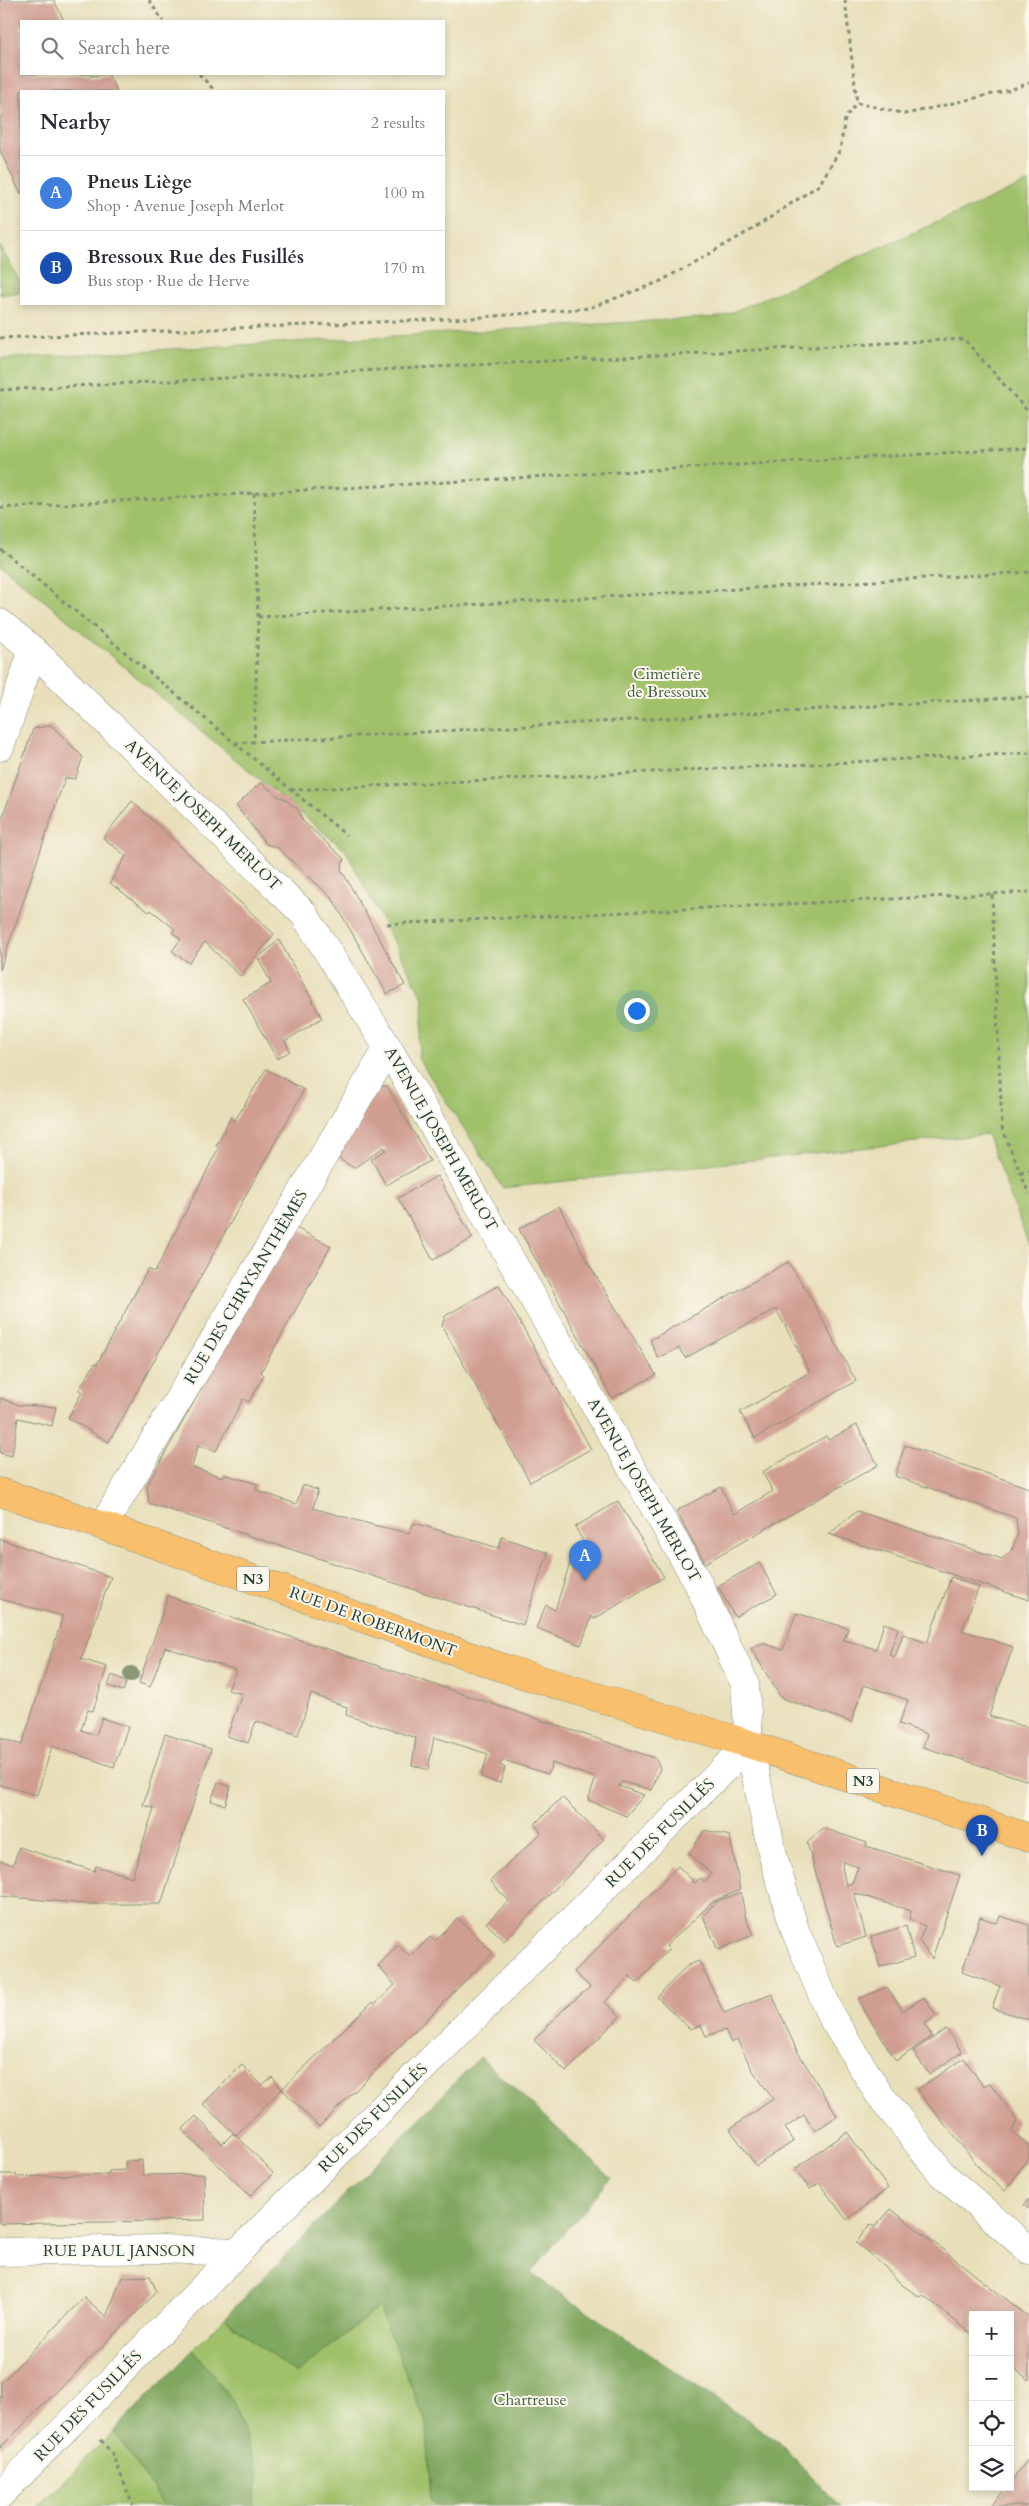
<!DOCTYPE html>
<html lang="en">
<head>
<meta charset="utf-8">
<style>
  :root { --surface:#fff; --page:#f2f2f3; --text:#2b2b33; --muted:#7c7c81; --line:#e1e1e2; --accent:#111827 }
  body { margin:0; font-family:Cardo,serif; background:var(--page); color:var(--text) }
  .controls { position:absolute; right:15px; bottom:15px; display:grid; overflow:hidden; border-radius:0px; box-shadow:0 2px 8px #0003 }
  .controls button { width:45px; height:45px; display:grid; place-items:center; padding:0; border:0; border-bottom:1px solid var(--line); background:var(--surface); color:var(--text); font:25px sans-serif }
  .you { position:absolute; left:636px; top:1010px; width:18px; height:18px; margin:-12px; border:4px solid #fff; border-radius:50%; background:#1a73e8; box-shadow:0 0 0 8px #1a73e833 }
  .badge { display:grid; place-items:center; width:32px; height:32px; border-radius:50%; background:var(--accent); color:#fff; font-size:16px; font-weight:700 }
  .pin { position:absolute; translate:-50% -41px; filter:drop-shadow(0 1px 2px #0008) }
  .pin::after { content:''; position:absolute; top:26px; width:18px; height:15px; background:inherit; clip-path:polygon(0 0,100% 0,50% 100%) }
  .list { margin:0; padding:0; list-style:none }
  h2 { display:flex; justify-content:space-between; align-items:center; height:65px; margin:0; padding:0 20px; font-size:21px }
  h2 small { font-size:16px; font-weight:400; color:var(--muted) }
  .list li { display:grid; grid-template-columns:32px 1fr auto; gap:15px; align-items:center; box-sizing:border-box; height:75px; padding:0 20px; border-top:1px solid var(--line) }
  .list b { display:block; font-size:19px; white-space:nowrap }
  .list p { margin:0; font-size:16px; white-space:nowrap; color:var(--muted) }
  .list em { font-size:16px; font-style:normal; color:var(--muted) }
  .icon { flex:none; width:28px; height:28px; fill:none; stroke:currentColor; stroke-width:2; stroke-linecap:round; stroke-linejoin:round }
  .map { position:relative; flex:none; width:1029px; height:2506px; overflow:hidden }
  .search { position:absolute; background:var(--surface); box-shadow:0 2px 8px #0003; left:20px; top:20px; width:425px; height:55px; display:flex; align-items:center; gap:12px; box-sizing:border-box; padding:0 18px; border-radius:0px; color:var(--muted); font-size:19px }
  .panel { position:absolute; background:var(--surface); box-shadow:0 2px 8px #0003; left:20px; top:90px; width:425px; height:215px; border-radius:0px }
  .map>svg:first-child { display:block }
  .green { fill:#a0c16a; stroke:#607f4f }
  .forest { fill:#80a75e; stroke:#507249 }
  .building { fill:#d09d91; fill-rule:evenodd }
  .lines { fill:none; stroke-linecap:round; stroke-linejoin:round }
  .minor-casing { stroke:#848e77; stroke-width:29 }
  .major-casing { stroke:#848e77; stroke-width:29 }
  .path { stroke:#848e77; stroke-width:3; stroke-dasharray:4 4; stroke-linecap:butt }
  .minor { stroke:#fff; stroke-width:28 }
  .major { stroke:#f9bf6c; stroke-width:28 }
  .tree { fill:#8b9878 }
  .labels { text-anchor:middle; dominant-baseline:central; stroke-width:4; stroke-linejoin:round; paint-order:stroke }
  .shield { fill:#fbf7ec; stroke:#61756b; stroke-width:1 }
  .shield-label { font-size:15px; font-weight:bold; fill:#1f3d34 }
  .park-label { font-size:16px; fill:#3f5e42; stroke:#fbf7ec }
  .street-label { font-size:16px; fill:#1f3d34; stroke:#fbf7ec }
</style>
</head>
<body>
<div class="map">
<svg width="1029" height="2506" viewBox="0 0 1029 2506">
  <rect width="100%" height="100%" fill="#fbf7ec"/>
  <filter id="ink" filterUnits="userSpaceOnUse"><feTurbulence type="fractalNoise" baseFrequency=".02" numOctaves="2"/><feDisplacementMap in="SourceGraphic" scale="10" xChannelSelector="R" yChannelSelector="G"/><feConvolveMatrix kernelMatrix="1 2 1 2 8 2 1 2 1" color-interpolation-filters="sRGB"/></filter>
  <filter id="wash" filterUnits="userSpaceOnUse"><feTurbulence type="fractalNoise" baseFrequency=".0096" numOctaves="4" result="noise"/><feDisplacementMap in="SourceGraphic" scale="20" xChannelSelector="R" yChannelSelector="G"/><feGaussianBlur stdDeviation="1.12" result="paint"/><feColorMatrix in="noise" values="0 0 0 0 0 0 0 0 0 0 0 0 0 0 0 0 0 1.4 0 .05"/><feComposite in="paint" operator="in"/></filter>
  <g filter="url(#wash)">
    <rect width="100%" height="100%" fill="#e8dfba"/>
    <path class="green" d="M 1029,182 L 1029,1246 L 987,1134 L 503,1188 L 418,1058 L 424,1000 L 346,851 L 0,564 L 0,359 L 721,317 Z
      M 0,246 L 21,284 L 21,292 L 0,295 Z
      M 379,2307 L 427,2425 L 431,2501 L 441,2506 L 254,2506 L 258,2476 L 233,2401 L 193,2350 L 224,2318 L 296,2374 Z
      M 114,2431 L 165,2506 L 38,2506 Z"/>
    <path class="forest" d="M 480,2057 L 611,2178 L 530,2273 L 779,2442 L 839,2506 L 441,2506 L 431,2501 L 427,2425 L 379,2307 L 296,2374 L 224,2318 Z
      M 193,2350 L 233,2401 L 258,2476 L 254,2506 L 165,2506 L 114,2431 Z"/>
    <g id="blocks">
      <path class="building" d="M 0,0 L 54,0 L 64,21 L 21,21 L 21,74 L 90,74 L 91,76 L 108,74 L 117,91 L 21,91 L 21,194 L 0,151 Z
        M 51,725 L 83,757 L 75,779 L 65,778 L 0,970 L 0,825 L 33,729 Z
        M 261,782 L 276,795 L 285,799 L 298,810 L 303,821 L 344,859 L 341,869 L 405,985 L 387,994 L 332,898 L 278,848 L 266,844 L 236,806 Z
        M 132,801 L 274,934 L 240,976 L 205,942 L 189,963 L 172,951 L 181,939 L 172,932 L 175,929 L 151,910 L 149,912 L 110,883 L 126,856 L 103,838 Z
        M 279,940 L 322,1018 L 285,1041 L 290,1051 L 277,1059 L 243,999 L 271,983 L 258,958 Z
        M 266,1069 L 304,1090 L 109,1442 L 68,1418 L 82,1392 L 79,1390 L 95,1363 L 97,1364 L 148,1269 L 155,1272 L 219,1147 L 216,1145 L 231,1117 L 234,1122 Z
        M 387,1086 L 430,1161 L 386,1185 L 371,1159 L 386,1150 L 384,1147 L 354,1168 L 333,1155 L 370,1087 Z
        M 437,1176 L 473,1238 L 433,1260 L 398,1198 Z
        M 559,1206 L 586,1259 L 656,1375 L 612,1398 L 519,1229 Z
        M 292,1226 L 331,1246 L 261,1372 L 264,1375 L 249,1402 L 243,1399 L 216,1451 L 198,1445 L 192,1467 L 222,1477 L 224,1474 L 257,1484 L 256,1490 L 296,1504 L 303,1485 L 318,1490 L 313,1508 L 373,1525 L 409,1533 L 414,1523 L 499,1548 L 502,1537 L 548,1553 L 523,1625 L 149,1503 L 147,1486 Z
        M 788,1262 L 807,1291 L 856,1381 L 755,1438 L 740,1412 L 810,1372 L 776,1309 L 685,1358 L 679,1348 L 658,1358 L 650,1340 Z
        M 499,1285 L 591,1449 L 530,1482 L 442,1326 L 445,1316 Z
        M 0,1398 L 19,1405 L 56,1407 L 52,1426 L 18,1418 L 12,1456 L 0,1453 Z
        M 857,1425 L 878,1465 L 705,1563 L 676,1511 L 721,1487 L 734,1514 L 773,1491 L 762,1472 L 826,1436 L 828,1440 Z
        M 905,1445 L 1029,1488 L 1029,1600 L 829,1534 L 857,1511 L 1002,1559 L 1012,1550 L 1018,1534 L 1016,1518 L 895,1476 Z
        M 618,1501 L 664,1577 L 594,1619 L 592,1616 L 581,1645 L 536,1628 L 546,1605 L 555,1610 L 572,1557 L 592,1563 L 595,1561 L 575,1527 Z
        M 0,1539 L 111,1577 L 81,1659 L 107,1667 L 93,1711 L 88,1710 L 81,1730 L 96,1735 L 102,1718 L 128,1727 L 114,1767 L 52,1746 L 37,1795 L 0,1785 L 0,1738 L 22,1745 L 63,1616 L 0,1599 Z
        M 759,1563 L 777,1594 L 735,1617 L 718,1586 Z
        M 951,1577 L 979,1587 L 962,1630 L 1013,1647 L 989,1716 L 1029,1728 L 1029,1781 L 923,1747 L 927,1734 L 899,1724 L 908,1700 L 885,1692 L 864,1685 L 851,1722 L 781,1698 L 751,1648 L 763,1643 L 783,1650 L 796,1613 L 848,1628 L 844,1640 L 876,1649 L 884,1623 L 898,1628 L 889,1655 L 895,1657 L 903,1634 L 927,1643 Z
        M 168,1596 L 655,1758 L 660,1768 L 652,1790 L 622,1782 L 619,1786 L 644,1795 L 626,1816 L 588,1800 L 596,1778 L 552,1763 L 548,1774 L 503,1760 L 500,1765 L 505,1768 L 500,1783 L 481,1777 L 488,1754 L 434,1737 L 428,1770 L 412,1765 L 416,1738 L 346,1715 L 347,1707 L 311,1694 L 298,1735 L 256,1721 L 248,1743 L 227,1736 L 242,1694 L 228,1690 L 236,1670 L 165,1647 L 150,1687 L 139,1683 Z
        M 112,1675 L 127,1681 L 123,1691 L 108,1686 Z
        M 165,1734 L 211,1749 L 161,1904 L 85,1904 L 0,1896 L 0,1860 L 13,1865 L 19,1847 L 94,1871 L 96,1866 L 132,1877 L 154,1808 L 143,1805 Z
        M 218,1782 L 231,1787 L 225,1805 L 211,1801 Z
        M 562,1797 L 604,1839 L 504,1941 L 486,1923 L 509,1901 L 490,1881 L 541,1833 L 535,1824 Z
        M 823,1828 L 867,1843 L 866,1846 L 960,1875 L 932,1959 L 919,1941 L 925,1926 L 909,1919 L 911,1911 L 854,1893 L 866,1937 L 837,1946 L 807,1843 ZM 843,1862 L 858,1867 L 852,1883 L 846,1885 L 842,1867 Z
        M 705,1830 L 730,1836 L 740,1890 L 714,1901 L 666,1946 L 669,1949 L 637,1983 L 630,1976 L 605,2002 L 620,2016 L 566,2072 L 534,2040 L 565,2008 L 590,1987 L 574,1972 L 678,1866 L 695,1883 L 700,1878 L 705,1882 L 711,1874 L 689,1853 Z
        M 741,1892 L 745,1916 L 753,1935 L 718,1950 L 703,1916 L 716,1902 Z
        M 1000,1916 L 1029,1925 L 1029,2020 L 992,2008 L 1000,1986 L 962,1972 L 980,1917 L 997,1923 Z
        M 458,1918 L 493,1953 L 319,2127 L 282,2089 L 372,2002 L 375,2004 L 395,1985 L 378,1966 L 398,1945 L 410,1957 L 430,1937 L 435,1941 Z
        M 906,1926 L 914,1957 L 880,1967 L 871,1936 Z
        M 699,1961 L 724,2013 L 772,1994 L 796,2049 L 837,2116 L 815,2131 L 804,2115 L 785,2128 L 794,2141 L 756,2166 L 730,2129 L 773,2099 L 753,2071 L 737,2040 L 731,2043 L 725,2030 L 706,2036 L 701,2025 L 690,2029 L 657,1997 L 687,1966 Z
        M 887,1987 L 903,2011 L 924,1997 L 936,2016 L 924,2024 L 932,2036 L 896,2061 L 858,1999 Z
        M 946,2029 L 962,2052 L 929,2074 L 913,2051 Z
        M 964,2058 L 983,2086 L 990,2083 L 1017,2121 L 1012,2131 L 1029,2146 L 1029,2157 L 1005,2191 L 983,2172 L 917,2090 Z
        M 242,2065 L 262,2085 L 272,2077 L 282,2089 L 236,2135 L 273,2173 L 250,2196 L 182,2130 L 196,2116 L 222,2144 L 232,2134 L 236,2135 L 203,2104 Z
        M 847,2132 L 888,2188 L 847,2220 L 819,2183 L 810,2189 L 795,2169 Z
        M 142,2160 L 143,2175 L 204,2174 L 205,2220 L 0,2224 L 0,2174 L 16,2174 L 17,2177 L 108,2174 L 109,2171 L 125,2170 L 126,2161 Z
        M 1029,2199 L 1029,2209 L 1024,2205 Z
        M 891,2209 L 1029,2317 L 1029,2380 L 1010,2365 L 1010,2315 L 973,2315 L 973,2335 L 923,2295 L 920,2297 L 902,2285 L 884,2266 L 856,2243 L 870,2224 L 875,2227 Z
        M 150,2276 L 157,2292 L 0,2448 L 1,2383 L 84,2297 L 106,2317 L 122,2277 Z
        M 1029,2458 L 1029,2506 L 991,2506 L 1007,2487 L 1010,2487 L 1010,2483 Z"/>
    </g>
  </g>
  <g filter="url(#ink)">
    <use href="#blocks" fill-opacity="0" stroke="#848e77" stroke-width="1"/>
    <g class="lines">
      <defs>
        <path id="minor" d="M 0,623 L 33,650 L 304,914 L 388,1048 L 696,1579 L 745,1684 L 749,1744 L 773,1856 L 795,1930 L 831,2016 L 879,2094 L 942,2174 L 1029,2250
          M 0,747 L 33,650
          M 103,1526 L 388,1048
          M 0,2252 L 161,2249 L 238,2252
          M 0,2495 L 238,2252 L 749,1744"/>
        <path id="major" d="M 0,1492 L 103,1526 L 506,1669 L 749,1744 L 1029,1838"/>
      </defs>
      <use href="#minor" class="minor-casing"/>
      <use href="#major" class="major-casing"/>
      <path class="path" d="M 149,0 L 163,21
        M 845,0 L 857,103
        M 199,74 L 215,91
        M 0,338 L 472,318 L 589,308 L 659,282 L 753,229 L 819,185 L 840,150 L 845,118 L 857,103 L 906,114 L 1010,90 L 1029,83
        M 0,390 L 964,339 L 1029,413
        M 254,493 L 258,617 L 254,742
        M 0,508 L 1029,448
        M 0,549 L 346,835
        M 258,617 L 1029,572
        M 235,743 L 1029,697
        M 291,790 L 1029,753
        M 992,895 L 1002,1128 L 1029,1194
        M 387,924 L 1029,892
        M 1020,1173 L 1029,1171
        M 101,2440 L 113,2455 L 133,2506"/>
      <use href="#minor" class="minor"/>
      <use href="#major" class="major"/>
    </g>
    <circle class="tree" cx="131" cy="1674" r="8"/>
  </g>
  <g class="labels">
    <g class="shield">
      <rect x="237" y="1566.5" width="32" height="25" rx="4"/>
      <rect x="847" y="1768.5" width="32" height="25" rx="4"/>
    </g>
    <g class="shield-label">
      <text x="253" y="1579">N3</text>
      <text x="863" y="1781">N3</text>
    </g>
    <g class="park-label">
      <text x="667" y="674">Cimetière<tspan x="667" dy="18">de Bressoux</tspan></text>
      <text x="530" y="2400">Chartreuse</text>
    </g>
    <g class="street-label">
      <text transform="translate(203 815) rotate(44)">AVENUE JOSEPH MERLOT</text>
      <text transform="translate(441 1139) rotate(60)">AVENUE JOSEPH MERLOT</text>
      <text transform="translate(246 1287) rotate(-59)">RUE DES CHRYSANTHÈMES</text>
      <text transform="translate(644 1490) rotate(60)">AVENUE JOSEPH MERLOT</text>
      <text transform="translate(373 1622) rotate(20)">RUE DE ROBERMONT</text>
      <text transform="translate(660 1833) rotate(-45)">RUE DES FUSILLÉS</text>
      <text transform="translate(373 2118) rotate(-45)">RUE DES FUSILLÉS</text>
      <text x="119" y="2251">RUE PAUL JANSON</text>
      <text transform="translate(88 2406) rotate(-46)">RUE DES FUSILLÉS</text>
    </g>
  </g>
</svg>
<div class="controls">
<button>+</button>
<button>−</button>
<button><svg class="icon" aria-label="locate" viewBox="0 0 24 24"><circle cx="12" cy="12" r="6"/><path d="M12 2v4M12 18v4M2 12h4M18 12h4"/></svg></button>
<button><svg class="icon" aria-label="layers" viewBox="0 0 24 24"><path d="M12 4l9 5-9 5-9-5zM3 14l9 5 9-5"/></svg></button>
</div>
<div class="you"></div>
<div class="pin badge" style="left:585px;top:1581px;background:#3f7fe0">A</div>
<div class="pin badge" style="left:982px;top:1856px;background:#1a4fb4">B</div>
<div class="search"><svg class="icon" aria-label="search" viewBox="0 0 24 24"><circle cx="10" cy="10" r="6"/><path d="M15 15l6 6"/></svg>Search here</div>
<section class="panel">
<h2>Nearby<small>2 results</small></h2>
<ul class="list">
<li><span class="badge" style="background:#3f7fe0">A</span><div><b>Pneus Liège</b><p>Shop · Avenue Joseph Merlot</p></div><em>100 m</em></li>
<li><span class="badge" style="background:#1a4fb4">B</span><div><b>Bressoux Rue des Fusillés</b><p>Bus stop · Rue de Herve</p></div><em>170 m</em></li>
</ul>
</section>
</div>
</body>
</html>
